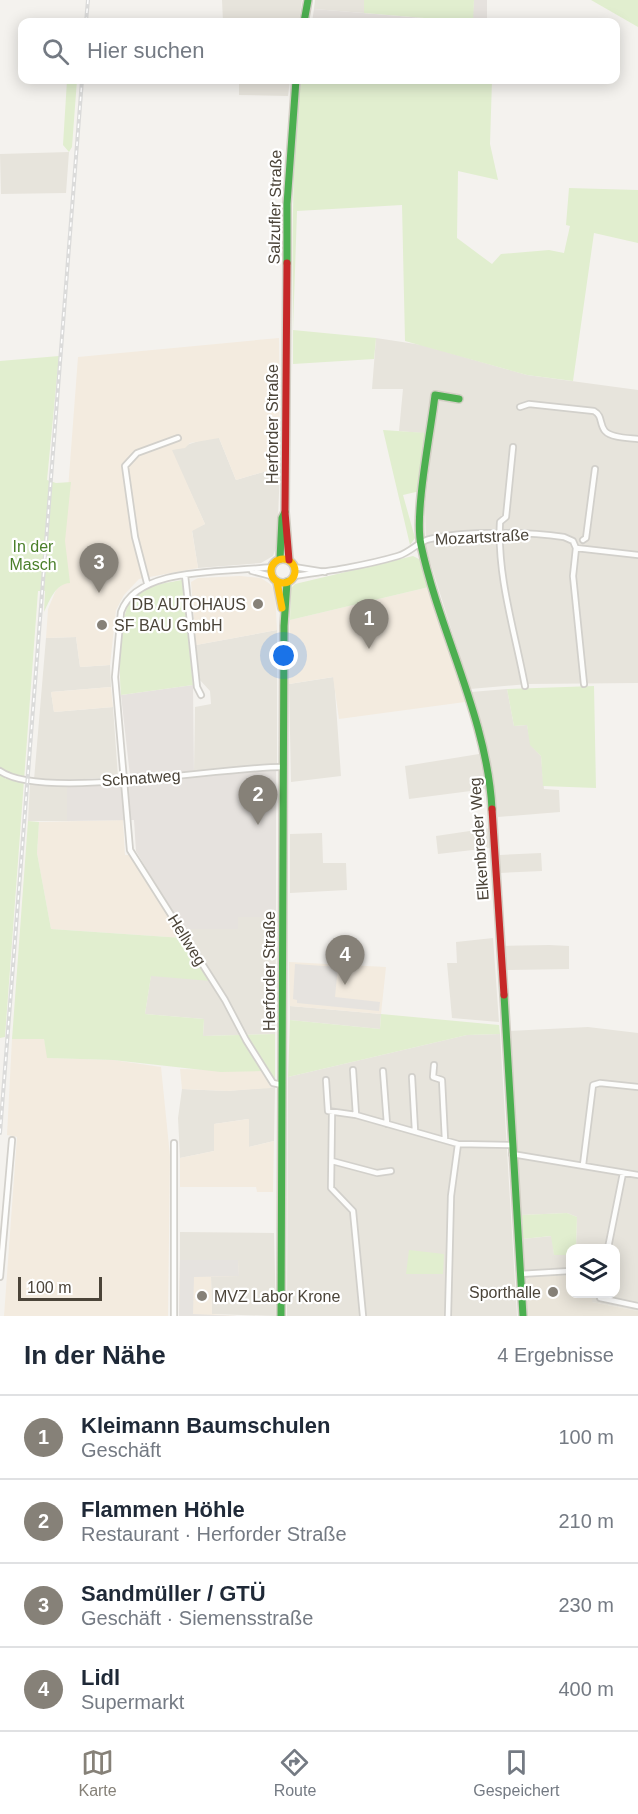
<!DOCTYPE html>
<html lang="de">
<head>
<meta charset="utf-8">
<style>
  :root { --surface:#fff; --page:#f6f6f7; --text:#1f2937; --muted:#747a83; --line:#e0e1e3; --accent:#868178 }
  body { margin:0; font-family:Helvetica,sans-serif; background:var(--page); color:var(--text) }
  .controls { position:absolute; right:18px; bottom:18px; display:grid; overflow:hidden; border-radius:12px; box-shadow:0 3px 15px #0003 }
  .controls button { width:54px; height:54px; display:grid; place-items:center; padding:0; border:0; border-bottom:2px solid var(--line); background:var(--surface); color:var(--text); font:30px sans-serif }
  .scale { position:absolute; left:18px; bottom:15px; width:84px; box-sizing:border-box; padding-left:6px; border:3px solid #4b4439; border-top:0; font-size:16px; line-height:21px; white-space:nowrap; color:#4b4439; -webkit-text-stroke:4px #fff; paint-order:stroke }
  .you { position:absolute; left:284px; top:656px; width:21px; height:21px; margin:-15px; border:4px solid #fff; border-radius:50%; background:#1a73e8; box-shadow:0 0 0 9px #1a73e833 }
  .badge { display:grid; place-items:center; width:39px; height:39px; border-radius:50%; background:var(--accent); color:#fff; font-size:20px; font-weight:700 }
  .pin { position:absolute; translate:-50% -50px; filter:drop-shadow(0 2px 3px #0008) }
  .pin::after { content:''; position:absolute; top:32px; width:21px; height:18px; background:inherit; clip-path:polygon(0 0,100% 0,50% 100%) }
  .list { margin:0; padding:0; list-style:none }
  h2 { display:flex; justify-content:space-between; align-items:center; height:78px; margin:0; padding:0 24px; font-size:26px }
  h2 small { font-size:20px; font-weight:400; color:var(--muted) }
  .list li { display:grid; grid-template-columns:39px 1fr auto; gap:18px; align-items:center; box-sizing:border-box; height:84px; padding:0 24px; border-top:2px solid var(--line) }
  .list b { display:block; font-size:22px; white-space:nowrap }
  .list p { margin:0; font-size:20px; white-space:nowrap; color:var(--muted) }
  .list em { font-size:20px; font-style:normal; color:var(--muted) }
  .icon { flex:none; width:33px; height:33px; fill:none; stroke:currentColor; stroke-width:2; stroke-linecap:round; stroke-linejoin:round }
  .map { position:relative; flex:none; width:638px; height:1316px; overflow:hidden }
  .search { position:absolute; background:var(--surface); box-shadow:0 3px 15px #0003; left:18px; right:18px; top:18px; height:66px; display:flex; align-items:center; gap:15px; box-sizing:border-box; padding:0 21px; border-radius:12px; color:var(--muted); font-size:22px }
  .sheet { height:414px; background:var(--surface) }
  nav { display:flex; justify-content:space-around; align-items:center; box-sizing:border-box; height:84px; border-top:2px solid var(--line); background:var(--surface); font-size:16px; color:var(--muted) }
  nav a { display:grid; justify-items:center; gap:3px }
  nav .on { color:var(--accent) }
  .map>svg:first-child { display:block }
  .residential { fill:#e7e4dc }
  .commercial { fill:#f3ebdf }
  .industrial { fill:#e6e2de }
  .education { fill:#eae5da }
  .green { fill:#e1eecf }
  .parking { fill:#e6e3df }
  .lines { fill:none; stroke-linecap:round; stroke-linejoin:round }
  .street-casing { stroke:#d2d0cb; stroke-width:8 }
  .fast-casing { stroke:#d3cfc5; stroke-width:10 }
  .slow-casing { stroke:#d3cfc5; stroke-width:10 }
  .jam-casing { stroke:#d3cfc5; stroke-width:10 }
  .street { stroke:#fdfdfc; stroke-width:4.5 }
  .fast { stroke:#4caf50; stroke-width:7 }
  .slow { stroke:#ffc107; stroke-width:7 }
  .jam { stroke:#c62828; stroke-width:7 }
  .rail-casing { stroke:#dbdbda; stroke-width:4 }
  .rail { stroke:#fff; stroke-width:1.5; stroke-dasharray:4.5; stroke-linecap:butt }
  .poi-dot { fill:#868178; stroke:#fff; stroke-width:2 }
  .labels { text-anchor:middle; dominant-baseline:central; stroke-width:4.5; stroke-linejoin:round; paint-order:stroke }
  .street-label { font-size:16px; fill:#4b4439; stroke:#fff }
  .park-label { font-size:16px; fill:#4a7f2a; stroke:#fff }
  .poi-label { font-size:16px; fill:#4b4439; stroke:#fff; text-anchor:end }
</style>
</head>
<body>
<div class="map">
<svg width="638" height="1316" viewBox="0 0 638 1316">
  <rect width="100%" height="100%" fill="#f4f2ee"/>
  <path class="residential" d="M 222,0 L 302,0 L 299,22 L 223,22 Z
    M 315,0 L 364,0 L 364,13 L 314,9 Z
    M 239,80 L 290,80 L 288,96 L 239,95 Z
    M 69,152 L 66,193 L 1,194 L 0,154 Z
    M 376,338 L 422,345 L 527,375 L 638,390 L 638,683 L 528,684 L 470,689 L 426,549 L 425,506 L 433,434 L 399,431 L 403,389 L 372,389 Z
    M 211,437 L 219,438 L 236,480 L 280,467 L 277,545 L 273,556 L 261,563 L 198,568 L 192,530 L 205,524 L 171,450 Z
    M 277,630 L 277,764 L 194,771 L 195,707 L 211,704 L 210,691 L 199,679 L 196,645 Z
    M 76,637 L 80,667 L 110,665 L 111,687 L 51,692 L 54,712 L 113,707 L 118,777 L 67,780 L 67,821 L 28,821 L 30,784 L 34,780 L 46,638 Z
    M 334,677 L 341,776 L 291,782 L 289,684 Z
    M 507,689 L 514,726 L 527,725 L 531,745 L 541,756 L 544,789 L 559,790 L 560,812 L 498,817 L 492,768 L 471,692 Z
    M 479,754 L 486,789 L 409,799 L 405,766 Z
    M 490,828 L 490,848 L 438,854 L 436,836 Z
    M 322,833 L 323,863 L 346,863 L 347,890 L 290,893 L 290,834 Z
    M 541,853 L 542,871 L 500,873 L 500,855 Z
    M 238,917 L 276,917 L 275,1034 L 203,1036 L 204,1019 L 145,1014 L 151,975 L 213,980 L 182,929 L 238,929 Z
    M 493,938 L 499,1022 L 452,1018 L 447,963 L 457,963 L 456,942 Z
    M 549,945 L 569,946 L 569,969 L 504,970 L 502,946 Z
    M 290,1006 L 381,1014 L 380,1029 L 290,1020 Z
    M 588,1027 L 638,1033 L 638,1311 L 592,1302 L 592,1296 L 574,1295 L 616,1294 L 616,1248 L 576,1248 L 577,1217 L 567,1213 L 521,1215 L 509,1031 Z
    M 500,1034 L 517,1316 L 287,1316 L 288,1077 L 467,1035 Z
    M 275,1087 L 274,1141 L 249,1147 L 248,1119 L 214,1124 L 214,1151 L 180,1158 L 178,1118 L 182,1089 L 227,1091 Z
    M 180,1232 L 274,1233 L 276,1316 L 212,1314 L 211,1277 L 238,1261 L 180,1260 Z
    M 552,1236 L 554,1255 L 570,1255 L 570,1275 L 530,1277 L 526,1281 L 522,1239 Z"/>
  <path class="commercial" d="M 279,338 L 280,467 L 236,480 L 219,438 L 190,443 L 185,448 L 172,450 L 205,524 L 192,531 L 198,568 L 139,579 L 124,595 L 116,610 L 110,665 L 80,667 L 76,637 L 46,638 L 48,609 L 56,590 L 69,579 L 64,543 L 78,357 Z
    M 240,576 L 261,578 L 270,584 L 275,591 L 277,630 L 196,645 L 191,582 L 198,578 Z
    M 429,587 L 465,702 L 339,719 L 333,677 L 289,684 L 290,620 Z
    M 111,687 L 113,707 L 54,712 L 51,692 Z
    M 123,820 L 125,855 L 131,855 L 183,938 L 51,929 L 37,853 L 39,822 Z
    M 289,962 L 386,967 L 381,1014 L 290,1006 Z
    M 12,1039 L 44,1039 L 48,1058 L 113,1060 L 161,1067 L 170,1156 L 168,1316 L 4,1316 L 17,1137 L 7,1135 Z
    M 180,1069 L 262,1071 L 271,1088 L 227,1091 L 182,1089 Z
    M 249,1119 L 249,1147 L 274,1141 L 273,1192 L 257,1192 L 256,1187 L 180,1187 L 180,1158 L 214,1151 L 214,1124 Z
    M 180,1260 L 238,1260 L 239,1276 L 211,1277 L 212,1314 L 237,1316 L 179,1316 Z"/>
  <path class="industrial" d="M 474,0 L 487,0 L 487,22 L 312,22 L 314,9 L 472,22 Z
    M 193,685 L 194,777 L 276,770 L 276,917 L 238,917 L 238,929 L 182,929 L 136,851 L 134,820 L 67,821 L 67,784 L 131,785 L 121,695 Z"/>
  <path class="education" d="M 570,1275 L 570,1294 L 592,1296 L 592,1302 L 638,1311 L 638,1316 L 527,1316 L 526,1281 L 530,1277 Z"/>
  <path class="green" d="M 364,0 L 474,0 L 473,22 L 364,13 Z
    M 591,0 L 638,0 L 638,27 Z
    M 67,80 L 77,80 L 72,147 L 69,152 L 63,145 Z
    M 301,80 L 492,80 L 490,144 L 498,180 L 458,171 L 457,238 L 492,264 L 501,254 L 549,250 L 564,253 L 570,226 L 566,225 L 569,188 L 638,190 L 638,243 L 594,233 L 573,381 L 527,375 L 405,341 L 402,205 L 297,211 L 293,330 L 376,338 L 374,359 L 293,364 C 293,269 290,174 301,80 Z
    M 59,356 L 47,480 L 56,483 L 71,482 L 65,541 L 70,583 C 55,584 50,600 44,612 L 45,591 L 38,591 L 5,1037 L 0,1038 L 0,774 L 6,779 L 7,774 L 0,768 L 0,361 Z
    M 383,430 L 427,433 L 420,491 L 403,495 L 415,538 L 410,545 Z
    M 413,556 L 421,560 L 429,587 L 290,620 L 291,588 L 295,584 Z
    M 182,580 L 193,685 L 121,695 C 119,673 118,614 133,597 C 144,585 167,583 182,580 Z
    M 594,686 L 596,788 L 543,786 L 541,756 L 530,745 L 527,725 L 514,726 L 507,689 Z
    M 28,821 L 39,822 L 37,853 L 51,929 L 183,938 L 211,981 L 151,976 L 145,1014 L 204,1019 L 203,1036 L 275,1034 L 275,1080 L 262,1071 L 221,1072 L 113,1060 L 47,1058 L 44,1039 L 12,1039 Z
    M 381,1014 L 499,1025 L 500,1034 L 467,1035 L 288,1077 L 290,1020 L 380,1029 Z
    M 567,1213 L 577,1217 L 576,1248 L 570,1248 L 570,1255 L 554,1255 L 551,1236 L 522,1239 L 521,1215 Z
    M 409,1250 L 444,1254 L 443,1274 L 406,1274 Z"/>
  <path class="parking" d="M 295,964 L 338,967 L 335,997 L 380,1002 L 379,1011 L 297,1003 L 297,1000 L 293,999 Z
    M 180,1260 L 238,1260 L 239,1276 L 194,1277 L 193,1314 L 237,1316 L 179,1316 Z"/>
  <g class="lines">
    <defs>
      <path id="street" d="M 520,407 L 529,404 L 594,411 C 603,416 599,424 605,431 C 611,438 629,438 638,439
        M 513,447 L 506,517 L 500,522 C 497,577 515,632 525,686
        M 583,540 L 586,538 L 595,469
        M 576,548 L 573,576 L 584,684
        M 271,567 C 230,573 137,565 121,612 L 115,677 L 130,850 L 225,1000 L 246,1040 L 273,1083 L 282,1085
        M 294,567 L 325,572
        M 252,571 L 271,576
        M 185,575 L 197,687 L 201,695
        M 294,576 C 329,571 364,566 398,556 C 411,552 419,541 430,539 C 468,530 526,532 564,537 L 573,541 L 576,548 L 638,555
        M 147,583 L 135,537 L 125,466 L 137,453 L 178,438
        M 0,771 C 42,801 224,766 284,767
        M 434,1065 L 433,1077 L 442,1080 L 445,1140
        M 353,1070 L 356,1115
        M 383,1071 L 387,1124
        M 412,1077 L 415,1131
        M 326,1080 L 328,1111 L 356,1115 L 458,1144 L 512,1145
        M 332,1113 L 331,1188 L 353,1211 L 363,1316
        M 512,1154 L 638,1175
        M 332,1161 L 377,1173 L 391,1171
        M 583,1165 L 593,1085 L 600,1083 L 638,1087
        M 608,1248 L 623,1173
        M 520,1274 L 570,1271
        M 0,1277 L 12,1140
        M 600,1294 L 600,1298 L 638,1306
        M 174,1316 L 174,1143
        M 448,1316 L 451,1196 L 458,1144"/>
      <path id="fast" d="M 304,22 L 308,0
        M 287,263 L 287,204 L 296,80
        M 459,399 L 435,395 C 431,431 414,513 421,545 C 440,634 487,717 492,809
        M 280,559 L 282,518 L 285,512
        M 504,995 L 523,1316
        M 281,1316 L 284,626 L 287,582"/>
      <path id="slow" d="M271 571a12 12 0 1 1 24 0a12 12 0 1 1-24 0Z
        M 277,582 L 282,608"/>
      <path id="jam" d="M 287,263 L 285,512 L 289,560
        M 492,809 L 504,995"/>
    </defs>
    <use href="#street" class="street-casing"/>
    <use href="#fast" class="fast-casing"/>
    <use href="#slow" class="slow-casing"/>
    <use href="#jam" class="jam-casing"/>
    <use href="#street" class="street"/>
    <use href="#fast" class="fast"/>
    <use href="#slow" class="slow"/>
    <use href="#jam" class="jam"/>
    <defs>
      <path id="rail" d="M 86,22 L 88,0
        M 0,1133 L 82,80"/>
    </defs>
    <use href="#rail" class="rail-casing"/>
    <use href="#rail" class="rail"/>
  </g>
  <g class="poi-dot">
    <circle cx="258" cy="604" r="6"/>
    <circle cx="102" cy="625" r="6"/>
    <circle cx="553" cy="1292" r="6"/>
    <circle cx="202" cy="1296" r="6"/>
  </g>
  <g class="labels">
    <g class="street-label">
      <text transform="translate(275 207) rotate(-89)">Salzufler Straße</text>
      <text transform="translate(272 424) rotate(-90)">Herforder Straße</text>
      <text transform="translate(482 537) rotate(-3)">Mozartstraße</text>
      <text transform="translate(141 778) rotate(-4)">Schnatweg</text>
      <text transform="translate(479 839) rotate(-94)">Elkenbreder Weg</text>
      <text transform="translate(187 940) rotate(58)">Hellweg</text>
      <text transform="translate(269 971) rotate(-90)">Herforder Straße</text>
    </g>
    <g class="park-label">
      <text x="33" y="546">In der<tspan x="33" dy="18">Masch</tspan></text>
    </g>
    <g class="poi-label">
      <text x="246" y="604">DB AUTOHAUS</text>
      <text x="114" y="625" text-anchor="start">SF BAU GmbH</text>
      <text x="541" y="1292">Sporthalle</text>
      <text x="214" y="1296" text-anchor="start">MVZ Labor Krone</text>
    </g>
  </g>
</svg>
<div class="controls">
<button><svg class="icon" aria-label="layers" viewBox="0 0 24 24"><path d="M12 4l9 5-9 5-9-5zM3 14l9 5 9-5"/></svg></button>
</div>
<div class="scale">100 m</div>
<div class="you"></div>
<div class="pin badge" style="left:369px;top:649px">1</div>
<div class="pin badge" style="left:258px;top:825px">2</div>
<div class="pin badge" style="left:99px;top:593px">3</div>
<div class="pin badge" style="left:345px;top:985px">4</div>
<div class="search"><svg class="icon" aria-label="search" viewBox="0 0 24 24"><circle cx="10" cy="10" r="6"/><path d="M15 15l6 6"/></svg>Hier suchen</div>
</div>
<section class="sheet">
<h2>In der Nähe<small>4 Ergebnisse</small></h2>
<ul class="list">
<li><span class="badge">1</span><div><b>Kleimann Baumschulen</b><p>Geschäft</p></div><em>100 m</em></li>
<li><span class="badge">2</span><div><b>Flammen Höhle</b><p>Restaurant · Herforder Straße</p></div><em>210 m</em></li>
<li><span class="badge">3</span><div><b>Sandmüller / GTÜ</b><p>Geschäft · Siemensstraße</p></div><em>230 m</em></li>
<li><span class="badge">4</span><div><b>Lidl</b><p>Supermarkt</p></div><em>400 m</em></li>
</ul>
</section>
<nav>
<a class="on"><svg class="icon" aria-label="map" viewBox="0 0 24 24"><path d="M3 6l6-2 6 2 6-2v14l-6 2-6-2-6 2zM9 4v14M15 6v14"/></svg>Karte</a>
<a><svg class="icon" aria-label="directions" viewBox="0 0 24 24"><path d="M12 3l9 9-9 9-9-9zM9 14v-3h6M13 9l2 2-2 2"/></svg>Route</a>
<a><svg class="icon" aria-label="saved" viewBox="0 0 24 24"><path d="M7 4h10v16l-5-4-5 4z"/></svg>Gespeichert</a>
</nav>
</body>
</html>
